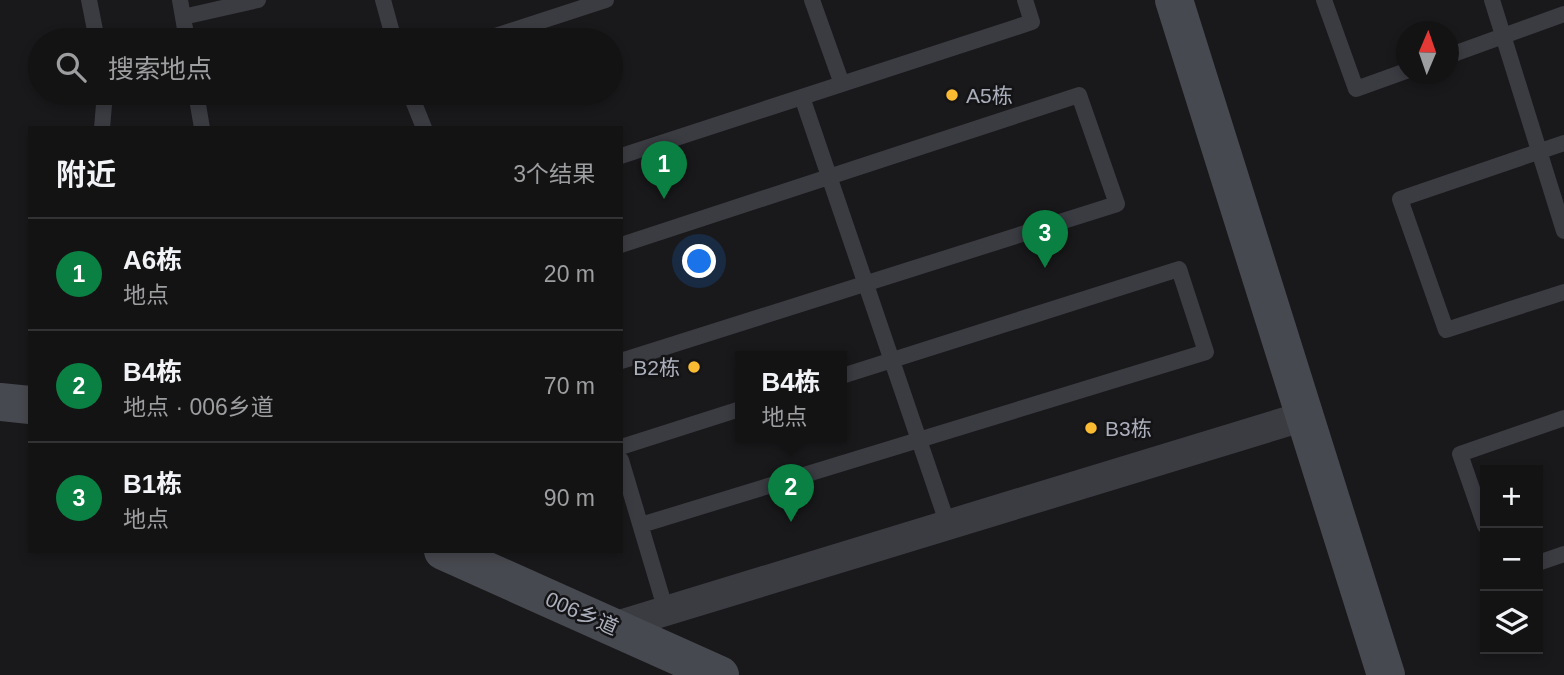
<!DOCTYPE html>
<html lang="zh">
<head>
<meta charset="utf-8">
<style>
  :root { --surface:#131314; --page:#202022; --text:#f1f3f6; --muted:#9d9ea0; --line:#323234; --accent:#0b8043 }
  body { margin:0; font-family:Arial,"Noto Sans SC",sans-serif; background:var(--page); color:var(--text) }
  .controls { position:absolute; right:21px; bottom:21px; display:grid; overflow:hidden; border-radius:0px; box-shadow:0 4px 10px #0003 }
  .controls button { width:63px; height:63px; display:grid; place-items:center; padding:0; border:0; border-bottom:2px solid var(--line); background:var(--surface); color:var(--text); font:35px sans-serif }
  .compass { position:absolute; left:1396px; top:21px; width:63px; height:63px; border-radius:50%; background:var(--surface); box-shadow:0 4px 10px #0003; rotate:2deg }
  .you { position:absolute; left:700px; top:262px; width:24px; height:24px; margin:-18px; border:5px solid #fff; border-radius:50%; background:#1a73e8; box-shadow:0 0 0 10px #1a73e833 }
  .badge { display:grid; place-items:center; width:46px; height:46px; border-radius:50%; background:var(--accent); color:#fff; font-size:23px; font-weight:700 }
  .pin { position:absolute; translate:-50% -58px; filter:drop-shadow(0 2px 4px #0008) }
  .pin::after { content:''; position:absolute; top:37px; width:24px; height:21px; background:inherit; clip-path:polygon(0 0,100% 0,50% 100%) }
  .popup { position:absolute; left:735px; top:351px; width:112px; height:91px; box-sizing:border-box; display:grid; place-content:center; border-radius:0px; background:var(--surface); filter:drop-shadow(0 2px 5px #0005); font-size:23px; white-space:nowrap; color:var(--muted) }
  .popup b { font-size:26px; color:var(--text) }
  .popup::after { content:''; position:absolute; left:50%; top:100%; margin-left:-14px; border:14px solid transparent; border-top-color:var(--surface) }
  .list { margin:0; padding:0; list-style:none }
  h2 { display:flex; justify-content:space-between; align-items:center; height:91px; margin:0; padding:0 28px; font-size:30px }
  h2 small { font-size:23px; font-weight:400; color:var(--muted) }
  .list li { display:grid; grid-template-columns:46px 1fr auto; gap:21px; align-items:center; box-sizing:border-box; height:112px; padding:0 28px; border-top:2px solid var(--line) }
  .list b { display:block; font-size:26px; white-space:nowrap }
  .list p { margin:0; font-size:23px; white-space:nowrap; color:var(--muted) }
  .list em { font-size:23px; font-style:normal; color:var(--muted) }
  .icon { flex:none; width:38px; height:38px; fill:none; stroke:currentColor; stroke-width:2; stroke-linecap:round; stroke-linejoin:round }
  .map { position:relative; flex:none; width:1564px; height:675px; overflow:hidden }
  .search { position:absolute; background:var(--surface); box-shadow:0 4px 10px #0003; left:28px; top:28px; width:595px; height:77px; display:flex; align-items:center; gap:18px; box-sizing:border-box; padding:0 24px; border-radius:38px; color:var(--muted); font-size:26px }
  .panel { position:absolute; background:var(--surface); box-shadow:0 4px 10px #0003; left:28px; top:126px; width:595px; height:427px; border-radius:0px }
  .map>svg:first-child { display:block }
  .lines { fill:none; stroke-linecap:round; stroke-linejoin:round }
  .lane { stroke:#3b3c42; stroke-width:16 }
  .street { stroke:#3b3c42; stroke-width:30 }
  .secondary { stroke:#474950; stroke-width:38 }
  .poi-dot { fill:#fabb32; stroke:#141416; stroke-width:2.5 }
  .labels { text-anchor:middle; dominant-baseline:central; stroke-width:5; stroke-linejoin:round; paint-order:stroke }
  .poi-label { font-size:21px; fill:#abafbb; stroke:#141416; text-anchor:start }
  .street-label { font-size:21px; fill:#abafbb; stroke:#141416 }
</style>
</head>
<body>
<div class="map">
<svg width="1564" height="675" viewBox="0 0 1564 675">
  <rect width="100%" height="100%" fill="#19191b"/>
  <g class="lines">
    <path class="lane" d="M 89,0 L 97,40
      M 180,0 L 187,40
      M 383,0 L 394,40
      M 812,0 L 842,84
      M 1324,0 L 1356,89 L 1406,71
      M 1492,0 L 1564,231
      M 183,17 L 258,0
      M 483,40 L 606,0
      M 1448,56 L 1564,14
      M 196,93 L 202,128
      M 410,93 L 424,128
      M 802,97 L 948,525
      M 197,98 L 229,93
      M 102,128 L 105,93
      M 1564,143 L 1400,199 L 1446,330 L 1564,292
      M 621,156 L 1032,22 L 1025,0
      M 621,245 L 1079,95 L 1117,204 L 621,361
      M 621,447 L 740,409
      M 621,460 L 666,611
      M 641,525 L 1206,352 L 1179,269 L 842,376
      M 1485,526 L 1460,454 L 1564,418
      M 1538,563 L 1564,554"/>
    <path class="street" d="M 613,627 L 1305,416"/>
    <path class="secondary" d="M 1174,0 L 1386,675
      M 0,402 L 30,405
      M 443,551 L 720,675"/>
  </g>
  <g class="poi-dot">
    <circle cx="952" cy="95" r="7"/>
    <circle cx="694" cy="367" r="7"/>
    <circle cx="1091" cy="428" r="7"/>
  </g>
  <g class="labels">
    <g class="poi-label">
      <text x="966" y="95">A5栋</text>
      <text x="680" y="367" text-anchor="end">B2栋</text>
      <text x="1105" y="428">B3栋</text>
    </g>
    <g class="street-label">
      <text transform="translate(582 613) rotate(24)">006乡道</text>
    </g>
  </g>
</svg>
<div class="controls">
<button>+</button>
<button>−</button>
<button><svg class="icon" aria-label="layers" viewBox="0 0 24 24"><path d="M12 4l9 5-9 5-9-5zM3 14l9 5 9-5"/></svg></button>
</div>
<svg class="compass" viewBox="-18 -18 36 36"><path d="M0-13l5 13h-10z" fill="#e53935"/><path d="M0 13l5-13h-10z" fill="#9d9ea0"/></svg>
<div class="you"></div>
<div class="pin badge" style="left:664px;top:199px">1</div>
<div class="pin badge" style="left:791px;top:522px">2</div>
<div class="popup"><b>B4栋</b>地点</div>
<div class="pin badge" style="left:1045px;top:268px">3</div>
<div class="search"><svg class="icon" aria-label="search" viewBox="0 0 24 24"><circle cx="10" cy="10" r="6"/><path d="M15 15l6 6"/></svg>搜索地点</div>
<section class="panel">
<h2>附近<small>3个结果</small></h2>
<ul class="list">
<li><span class="badge">1</span><div><b>A6栋</b><p>地点</p></div><em>20 m</em></li>
<li><span class="badge">2</span><div><b>B4栋</b><p>地点 · 006乡道</p></div><em>70 m</em></li>
<li><span class="badge">3</span><div><b>B1栋</b><p>地点</p></div><em>90 m</em></li>
</ul>
</section>
</div>
</body>
</html>
